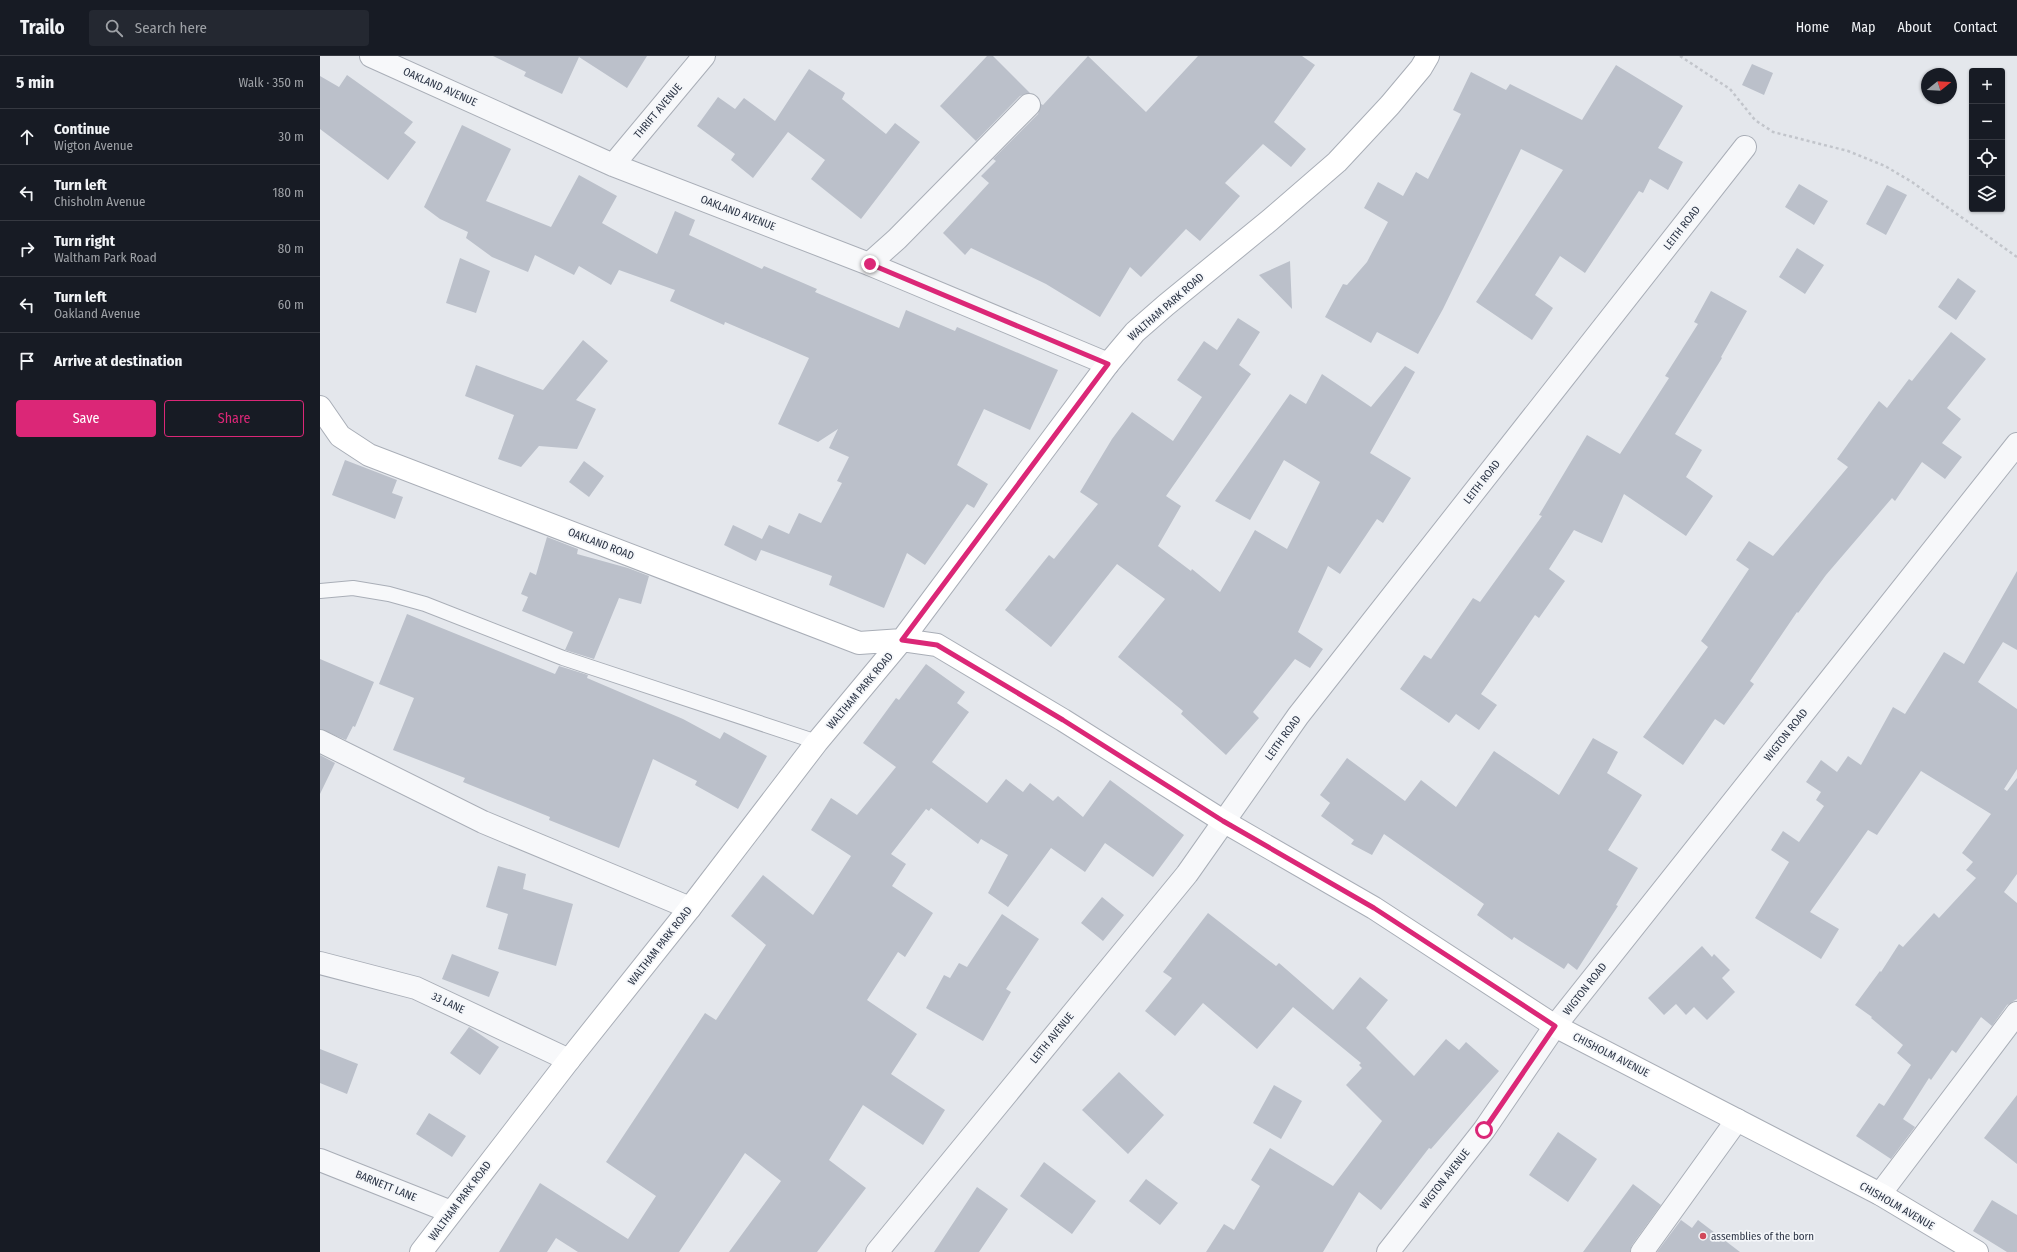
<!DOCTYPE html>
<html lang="en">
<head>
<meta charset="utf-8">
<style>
  :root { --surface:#171b24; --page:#242831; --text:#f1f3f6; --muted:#9ea1a6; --line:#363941; --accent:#db2777 }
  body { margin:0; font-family:"Fira Sans Condensed",sans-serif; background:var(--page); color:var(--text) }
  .controls { position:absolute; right:12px; top:12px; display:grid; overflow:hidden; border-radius:4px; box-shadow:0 1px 3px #0004 }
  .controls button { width:36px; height:36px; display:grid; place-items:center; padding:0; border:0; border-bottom:1px solid var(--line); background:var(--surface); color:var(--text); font:20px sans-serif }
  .compass { position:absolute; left:1601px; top:12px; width:36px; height:36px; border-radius:50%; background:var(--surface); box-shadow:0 1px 3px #0004; rotate:72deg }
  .stop { position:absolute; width:12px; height:12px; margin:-9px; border:3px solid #db2777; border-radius:50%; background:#fff }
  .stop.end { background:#db2777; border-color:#fff; box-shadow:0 1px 4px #0008 }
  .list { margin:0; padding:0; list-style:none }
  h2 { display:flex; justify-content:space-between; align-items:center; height:52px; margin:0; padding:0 16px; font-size:17px }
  h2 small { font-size:13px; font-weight:400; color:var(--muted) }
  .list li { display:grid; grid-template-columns:26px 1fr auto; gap:12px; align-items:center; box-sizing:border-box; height:56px; padding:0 16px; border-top:1px solid var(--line) }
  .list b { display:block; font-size:15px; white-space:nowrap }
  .list p { margin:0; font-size:13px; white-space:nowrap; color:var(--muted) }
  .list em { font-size:13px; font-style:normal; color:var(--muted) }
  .actions { display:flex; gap:8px; padding:12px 16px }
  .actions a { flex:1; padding:9px 0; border:1px solid var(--accent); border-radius:4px; text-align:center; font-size:14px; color:var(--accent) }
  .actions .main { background:var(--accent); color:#fff }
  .icon { flex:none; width:22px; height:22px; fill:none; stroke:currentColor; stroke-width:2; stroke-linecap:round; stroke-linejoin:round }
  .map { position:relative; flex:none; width:1697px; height:1196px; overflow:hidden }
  header { display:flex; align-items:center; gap:24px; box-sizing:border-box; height:56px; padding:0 20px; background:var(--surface); border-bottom:1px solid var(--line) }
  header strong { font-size:19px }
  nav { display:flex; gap:22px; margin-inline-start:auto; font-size:14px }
  .search { width:280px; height:36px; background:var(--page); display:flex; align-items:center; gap:10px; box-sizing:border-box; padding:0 14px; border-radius:4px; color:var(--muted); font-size:15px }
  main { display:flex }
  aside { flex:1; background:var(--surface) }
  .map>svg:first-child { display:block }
  .building { fill:#bbc0ca }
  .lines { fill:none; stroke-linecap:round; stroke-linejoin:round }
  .lane-casing { stroke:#a9aeb7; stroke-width:16 }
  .street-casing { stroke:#a9aeb7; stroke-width:24 }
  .secondary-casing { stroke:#a9aeb7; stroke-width:24 }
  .path { stroke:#c2c5cb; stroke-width:2.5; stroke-dasharray:3 3; stroke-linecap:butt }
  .lane { stroke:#f7f8fa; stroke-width:14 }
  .street { stroke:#f7f8fa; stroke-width:22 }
  .secondary { stroke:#fff; stroke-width:22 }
  .route { stroke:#db2777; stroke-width:5 }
  .poi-dot { fill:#d1495b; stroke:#f4f6f9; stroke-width:1.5 }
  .labels { text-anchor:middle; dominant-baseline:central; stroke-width:3.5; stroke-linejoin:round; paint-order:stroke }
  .street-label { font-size:11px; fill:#2b3445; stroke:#f4f6f9 }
  .poi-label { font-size:11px; fill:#2b3445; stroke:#f4f6f9; text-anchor:start }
</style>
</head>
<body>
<header>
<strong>Trailo</strong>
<div class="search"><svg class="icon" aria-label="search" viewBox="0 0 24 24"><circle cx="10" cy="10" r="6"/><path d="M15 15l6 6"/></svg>Search here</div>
<nav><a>Home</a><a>Map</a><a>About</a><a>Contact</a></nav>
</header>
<main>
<aside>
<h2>5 min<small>Walk · 350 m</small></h2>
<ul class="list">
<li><svg class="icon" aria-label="ahead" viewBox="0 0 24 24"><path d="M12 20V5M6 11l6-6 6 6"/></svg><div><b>Continue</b><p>Wigton Avenue</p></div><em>30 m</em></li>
<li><svg class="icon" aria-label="left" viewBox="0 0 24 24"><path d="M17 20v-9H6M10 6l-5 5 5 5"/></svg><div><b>Turn left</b><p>Chisholm Avenue</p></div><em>180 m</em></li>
<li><svg class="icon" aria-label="right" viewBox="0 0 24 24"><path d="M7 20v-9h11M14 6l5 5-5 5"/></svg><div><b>Turn right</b><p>Waltham Park Road</p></div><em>80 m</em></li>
<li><svg class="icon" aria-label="left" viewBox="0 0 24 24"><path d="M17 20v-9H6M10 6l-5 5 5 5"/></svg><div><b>Turn left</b><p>Oakland Avenue</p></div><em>60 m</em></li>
<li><svg class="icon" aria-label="arrive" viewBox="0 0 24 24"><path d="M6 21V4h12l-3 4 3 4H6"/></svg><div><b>Arrive at destination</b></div></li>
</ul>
<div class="actions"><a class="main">Save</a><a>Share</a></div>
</aside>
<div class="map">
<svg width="1697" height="1196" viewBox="0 0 1697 1196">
  <rect width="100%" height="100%" fill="#e4e7ec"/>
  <path class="building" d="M 173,0 L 327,0 L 307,32 L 259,1 L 242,38 L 204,20 L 206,16 Z
    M 667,0 L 673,0 L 710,37 L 700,40 L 656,85 L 620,50 Z
    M 768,0 L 826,56 L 878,0 L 982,0 L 995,9 L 954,66 L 986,93 L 971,111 L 943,88 L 905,127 L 920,140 L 880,185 L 866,173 L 821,221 L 810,211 L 780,261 L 726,228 L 651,192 L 645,199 L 623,177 L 669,127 L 661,120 L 676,105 L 673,103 L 718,58 L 721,48 L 723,49 Z
    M 1432,8 L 1453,17 L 1444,39 L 1422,29 Z
    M 1296,9 L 1363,50 L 1338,92 L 1363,106 L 1348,134 L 1330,123 L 1323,137 L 1319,135 L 1265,217 L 1240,200 L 1215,239 L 1233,252 L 1212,284 L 1156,246 L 1243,114 L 1201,93 L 1123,253 L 1098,298 L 1057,276 L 1051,287 L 1005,261 L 1023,228 L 1027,229 L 1047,206 L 1068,166 L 1044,152 L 1058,126 L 1083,140 L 1096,116 L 1108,123 L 1141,58 L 1133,54 L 1151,16 L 1186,34 L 1190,28 L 1262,64 Z
    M 489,13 L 525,37 L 522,43 L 566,78 L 575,67 L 600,86 L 541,163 L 491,123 L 505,104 L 468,76 L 433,122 L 411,104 L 415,98 L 377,70 L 398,41 L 415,53 L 424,42 L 455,65 Z
    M 27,19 L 93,66 L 84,77 L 96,86 L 68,124 L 0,73 L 0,20 L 19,31 Z
    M 142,69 L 191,93 L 166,145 L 231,171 L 259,119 L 297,140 L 282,167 L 337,198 L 355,155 L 375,164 L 369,179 L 442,213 L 444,210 L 497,233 L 495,236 L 579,272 L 586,254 L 635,275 L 637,271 L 738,314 L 710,374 L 664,353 L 637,409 L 668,428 L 654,452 L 647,448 L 605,509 L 587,497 L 564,552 L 509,529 L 512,520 L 441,494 L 436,505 L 404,489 L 413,469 L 442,483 L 449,469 L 469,478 L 479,457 L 501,467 L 522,427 L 517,425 L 529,401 L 509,392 L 518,373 L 498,386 L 458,368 L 489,302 L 405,266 L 404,269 L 350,245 L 355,234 L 299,214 L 291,229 L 259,210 L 254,219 L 215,199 L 208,216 L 172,201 L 146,182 L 148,176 L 120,163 L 104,151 Z
    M 1479,128 L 1508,145 L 1494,169 L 1465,151 Z
    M 1567,129 L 1587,139 L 1566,179 L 1546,168 Z
    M 1477,192 L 1504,209 L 1485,238 L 1459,221 Z
    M 140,202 L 170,215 L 156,257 L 126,247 Z
    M 970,205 L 972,253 L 939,219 Z
    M 1638,222 L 1656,235 L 1636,264 L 1618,251 Z
    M 1391,235 L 1427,255 L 1401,301 L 1402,302 L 1355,378 L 1382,394 L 1366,421 L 1393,440 L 1366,480 L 1304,438 L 1282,487 L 1254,474 L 1229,513 L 1245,525 L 1219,562 L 1215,559 L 1161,638 L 1177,649 L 1159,674 L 1136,658 L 1129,667 L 1080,633 L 1104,599 L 1111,603 L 1153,542 L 1160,546 L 1222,460 L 1219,459 L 1267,379 L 1300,398 L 1349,322 L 1345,320 L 1378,268 L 1374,266 Z
    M 918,262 L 940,276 L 919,309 L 931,318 L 846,440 L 861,450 L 838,490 L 871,515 L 872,513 L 900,536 L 935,474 L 967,493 L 1000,426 L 964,404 L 930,464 L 895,445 L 970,338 L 986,348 L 1002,318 L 1051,351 L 1085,310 L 1095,316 L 1050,397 L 1091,422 L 1063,467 L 1057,463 L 1020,518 L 1008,510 L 978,576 L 1003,593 L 990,612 L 975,603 L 933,656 L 939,662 L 906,699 L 861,658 L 863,655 L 798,601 L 845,543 L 797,508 L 731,591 L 685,554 L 729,499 L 734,503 L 778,448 L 760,436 L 792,383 L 812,356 L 853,385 L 882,341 L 857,324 L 884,285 L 897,294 Z
    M 1631,276 L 1666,303 L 1627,352 L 1641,363 L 1622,387 L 1642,401 L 1625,423 L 1602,406 L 1575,445 L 1572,442 L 1506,519 L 1478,557 L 1477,556 L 1430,625 L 1434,628 L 1404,669 L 1395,663 L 1363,709 L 1323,681 L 1388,591 L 1381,585 L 1429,513 L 1416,504 L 1429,485 L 1453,500 L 1528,411 L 1517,403 L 1559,345 L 1567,352 L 1589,323 L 1592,325 Z
    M 263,284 L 288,305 L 256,344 L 276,353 L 257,393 L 219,390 L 201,411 L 178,403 L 194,359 L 145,340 L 156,309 L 223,334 Z
    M 25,404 L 77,424 L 72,437 L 83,441 L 75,463 L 12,439 Z
    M 264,405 L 284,420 L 269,441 L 249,426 Z
    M 227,481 L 258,493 L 257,498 L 308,512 L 329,520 L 321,548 L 299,542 L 274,603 L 245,594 L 253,576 L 202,555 L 208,541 L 201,538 L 210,516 L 216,519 Z
    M 1697,515 L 1697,594 L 1683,586 L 1658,626 L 1697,653 L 1697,713 L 1684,733 L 1687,735 L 1697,722 L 1697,818 L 1684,836 L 1697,847 L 1697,943 L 1687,949 L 1672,970 L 1661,961 L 1636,997 L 1632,994 L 1611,1024 L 1609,1022 L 1583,1063 L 1595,1071 L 1571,1103 L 1536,1080 L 1559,1047 L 1564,1050 L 1591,1009 L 1577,997 L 1583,989 L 1551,962 L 1552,961 L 1535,949 L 1560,915 L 1561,916 L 1579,888 L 1583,891 L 1614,857 L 1619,862 L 1656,822 L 1646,814 L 1653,806 L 1642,797 L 1671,758 L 1601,715 L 1557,779 L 1548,774 L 1490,856 L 1519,873 L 1501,903 L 1435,862 L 1469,806 L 1451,794 L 1463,775 L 1479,786 L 1504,750 L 1496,744 L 1501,736 L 1486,726 L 1501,704 L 1517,716 L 1528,700 L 1541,709 L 1573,651 L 1585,658 L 1624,596 L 1644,608 Z
    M 87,558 L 235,618 L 239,610 L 268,619 L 267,622 L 363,663 L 400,683 L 404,676 L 447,700 L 418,753 L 375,729 L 377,725 L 333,703 L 299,792 L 229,764 L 230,761 L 143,726 L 145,722 L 73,694 L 94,642 L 59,628 Z
    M 0,603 L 54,626 L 35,671 L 33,670 L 26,684 L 0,673 Z
    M 606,608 L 645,636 L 637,647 L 649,656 L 612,706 L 667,747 L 686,723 L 703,736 L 710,727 L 733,745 L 738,740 L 763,761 L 790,724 L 864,779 L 833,821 L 785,787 L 765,816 L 731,792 L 688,851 L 668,837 L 688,799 L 661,783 L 658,788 L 611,752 L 609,755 L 606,753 L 571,798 L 586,808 L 572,830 L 613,857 L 585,901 L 578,896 L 547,944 L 597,978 L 571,1018 L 625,1054 L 603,1089 L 543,1049 L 509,1104 L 546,1132 L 497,1196 L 409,1196 L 461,1125 L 425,1097 L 359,1196 L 258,1196 L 236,1182 L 227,1196 L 179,1196 L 220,1127 L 308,1183 L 336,1140 L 286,1106 L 385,957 L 396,964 L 446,889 L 411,860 L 443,819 L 493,859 L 531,800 L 491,774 L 511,742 L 537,759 L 576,711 L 543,687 L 576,642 L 579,644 Z
    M 1273,682 L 1298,696 L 1287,717 L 1322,739 L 1288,794 L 1318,812 L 1296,849 L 1298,850 L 1257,914 L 1248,907 L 1244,913 L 1194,881 L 1192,884 L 1157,859 L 1164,848 L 1064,778 L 1052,799 L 1031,788 L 1034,784 L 1001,760 L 1010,747 L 1000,739 L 1027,702 L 1085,745 L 1101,724 L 1136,751 L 1174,695 L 1239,739 Z
    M 0,699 L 15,707 L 0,738 Z
    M 178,810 L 206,818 L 203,833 L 253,848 L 236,910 L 178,893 L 188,858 L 166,851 Z
    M 782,841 L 804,859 L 783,885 L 761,867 Z
    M 888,857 L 956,910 L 959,907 L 1013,954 L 1040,921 L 1068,944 L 1046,972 L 1094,1020 L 1126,983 L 1139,994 L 1146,986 L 1179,1015 L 1111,1093 L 1109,1092 L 1061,1154 L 1039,1136 L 1003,1196 L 886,1196 L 904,1168 L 914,1174 L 940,1130 L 931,1124 L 950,1092 L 1013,1130 L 1062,1065 L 1026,1029 L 1042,1012 L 1039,1009 L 1041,1007 L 973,951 L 937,993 L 883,947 L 855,980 L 825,955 L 852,922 L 843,916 Z
    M 682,858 L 719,883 L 686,933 L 691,936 L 663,985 L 606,952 L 624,919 L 630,922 L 639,907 L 647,911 Z
    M 1382,890 L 1392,901 L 1394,898 L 1410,914 L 1402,922 L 1415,936 L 1387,964 L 1374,951 L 1366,959 L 1356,948 L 1344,959 L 1328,942 Z
    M 132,898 L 179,916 L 169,941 L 122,923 Z
    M 149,971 L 179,991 L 160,1019 L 130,997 Z
    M 0,993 L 38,1008 L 27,1038 L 0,1027 Z
    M 799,1016 L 844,1059 L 808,1098 L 762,1054 Z
    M 954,1029 L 982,1045 L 961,1083 L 933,1067 Z
    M 1697,1039 L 1697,1108 L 1664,1082 Z
    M 109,1057 L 146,1080 L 132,1101 L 96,1078 Z
    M 1238,1076 L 1277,1103 L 1248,1146 L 1209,1119 Z
    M 724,1106 L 776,1145 L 752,1178 L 700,1140 Z
    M 826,1123 L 858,1147 L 840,1169 L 809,1145 Z
    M 1313,1128 L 1341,1149 L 1312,1189 L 1310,1196 L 1263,1196 Z
    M 657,1131 L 688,1153 L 659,1196 L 614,1196 Z
    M 1672,1144 L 1697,1159 L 1697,1196 L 1687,1196 L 1653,1175 Z
    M 1361,1164 L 1372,1172 L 1378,1164 L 1420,1196 L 1337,1196 Z"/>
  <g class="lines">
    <defs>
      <path id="lane" d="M 0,535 L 33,532 L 69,538 L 105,548 L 243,602 L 497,686"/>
      <path id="street" d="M 51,0 L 293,109 L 549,208 L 788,308
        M 293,109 L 384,0
        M 549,208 L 577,183 L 709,49
        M 0,685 L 163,766 L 370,852
        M 0,907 L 96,932 L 249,1004
        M 0,1104 L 131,1156
        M 1560,1138 L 1697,957
        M 557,1196 L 867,818 L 978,660 L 1425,91
        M 1068,1196 L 1164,1074 L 1235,970 L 1697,388
        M 1322,1196 L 1417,1064"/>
      <path id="secondary" d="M 0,351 L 20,380 L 49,399 L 539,587 L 582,584 L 617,589 L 743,664 L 903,765 L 1054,852 L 1235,970 L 1560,1138 L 1657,1196
        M 101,1196 L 249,1004 L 370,852 L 497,686 L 582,584 L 788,308 L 815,276 L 846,249 L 950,164 L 1017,106 L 1070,49 L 1101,12 L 1108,0"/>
    </defs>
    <use href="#lane" class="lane-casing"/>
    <use href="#street" class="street-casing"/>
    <use href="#secondary" class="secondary-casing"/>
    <path class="path" d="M 1360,0 L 1410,33 L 1435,64 L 1453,76 L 1528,95 L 1565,110 L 1592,126 L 1697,201"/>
    <use href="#lane" class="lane"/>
    <use href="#street" class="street"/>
    <use href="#secondary" class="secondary"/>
  </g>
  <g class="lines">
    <path class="route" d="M 550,208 L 788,308 L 582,584 L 617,589 L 743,664 L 903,765 L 1054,852 L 1235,970 L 1164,1074"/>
  </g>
  <circle class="poi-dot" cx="1383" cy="1180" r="4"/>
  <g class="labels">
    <g class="street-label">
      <text transform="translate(120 31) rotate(24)">OAKLAND AVENUE</text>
      <text transform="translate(338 55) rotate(-50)">THRIFT AVENUE</text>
      <text transform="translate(418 157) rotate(21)">OAKLAND AVENUE</text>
      <text transform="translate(1362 172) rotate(-52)">LEITH ROAD</text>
      <text transform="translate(846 251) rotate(-41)">WALTHAM PARK ROAD</text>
      <text transform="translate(1162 426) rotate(-52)">LEITH ROAD</text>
      <text transform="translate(281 488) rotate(21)">OAKLAND ROAD</text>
      <text transform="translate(540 635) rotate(-50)">WALTHAM PARK ROAD</text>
      <text transform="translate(1466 679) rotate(-52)">WIGTON ROAD</text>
      <text transform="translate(963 682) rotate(-54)">LEITH ROAD</text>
      <text transform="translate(340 890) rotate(-52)">WALTHAM PARK ROAD</text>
      <text transform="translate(1265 933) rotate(-52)">WIGTON ROAD</text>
      <text transform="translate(128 947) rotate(25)">33 LANE</text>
      <text transform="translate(732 982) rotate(-51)">LEITH AVENUE</text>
      <text transform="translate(1291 999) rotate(27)">CHISHOLM AVENUE</text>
      <text transform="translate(1125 1123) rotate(-52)">WIGTON AVENUE</text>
      <text transform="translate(66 1130) rotate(22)">BARNETT LANE</text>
      <text transform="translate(140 1145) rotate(-53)">WALTHAM PARK ROAD</text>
      <text transform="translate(1577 1150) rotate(30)">CHISHOLM AVENUE</text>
    </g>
    <g class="poi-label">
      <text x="1391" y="1180">assemblies of the born</text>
    </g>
  </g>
</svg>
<div class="controls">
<button>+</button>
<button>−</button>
<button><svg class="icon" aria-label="locate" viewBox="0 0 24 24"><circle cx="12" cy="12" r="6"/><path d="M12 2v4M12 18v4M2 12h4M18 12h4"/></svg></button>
<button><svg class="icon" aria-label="layers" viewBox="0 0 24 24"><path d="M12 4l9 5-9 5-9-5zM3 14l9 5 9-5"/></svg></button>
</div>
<svg class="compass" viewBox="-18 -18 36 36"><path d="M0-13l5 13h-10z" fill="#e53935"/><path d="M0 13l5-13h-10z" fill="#9ea1a6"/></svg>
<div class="stop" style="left:1164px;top:1074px"></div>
<div class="stop end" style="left:550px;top:208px"></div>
</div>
</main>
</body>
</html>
